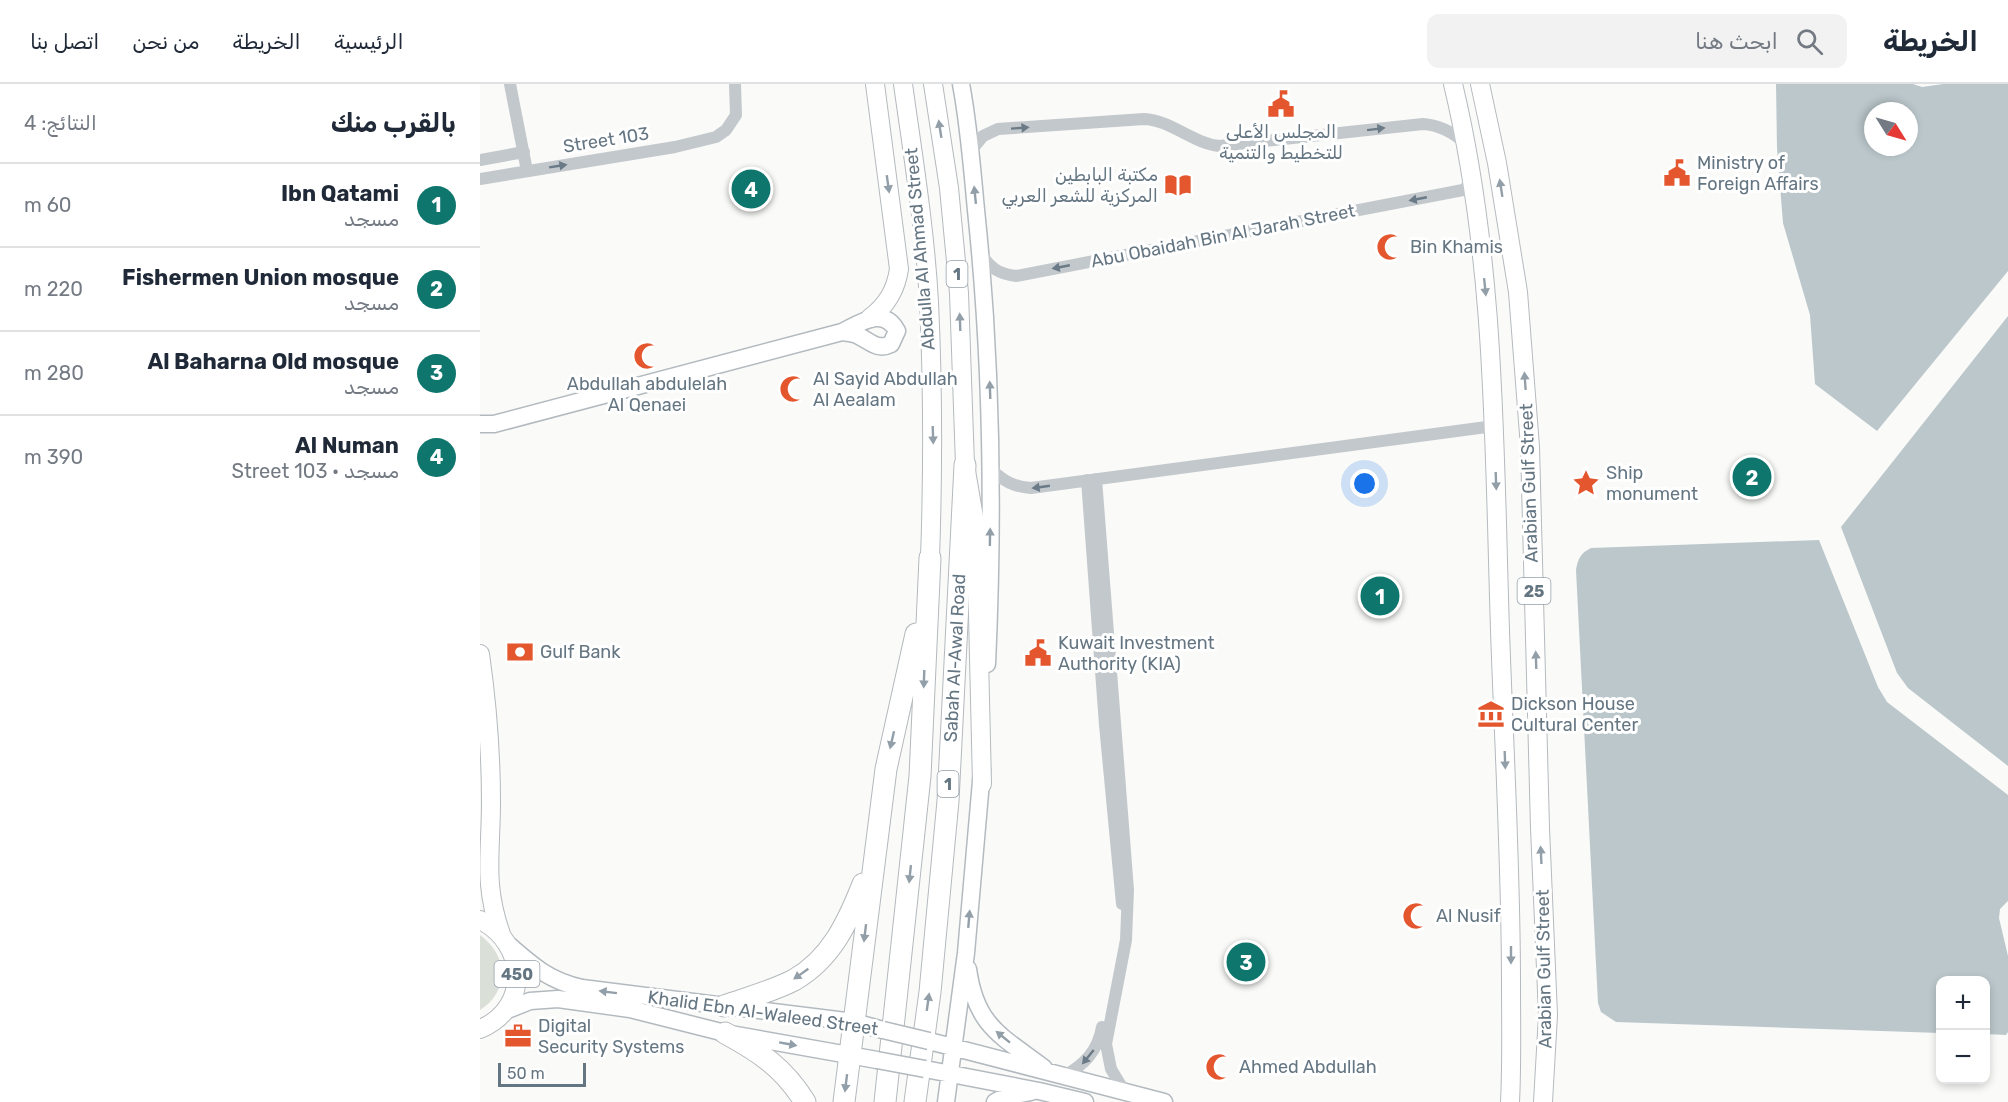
<!DOCTYPE html>
<html lang="ar">
<head>
<meta charset="utf-8">
<style>
  :root { --surface:#fff; --page:#f2f2f3; --text:#1f2937; --muted:#747a83; --line:#e0e1e3; --accent:#0f766e }
  body { margin:0; font-family:Rubik,Cairo,sans-serif; background:var(--page); color:var(--text); direction:rtl }
  .controls { position:absolute; right:18px; bottom:18px; display:grid; overflow:hidden; border-radius:12px; box-shadow:0 3px 9px #0003 }
  .controls button { width:54px; height:54px; display:grid; place-items:center; padding:0; border:0; border-bottom:2px solid var(--line); background:var(--surface); color:var(--text); font:30px sans-serif }
  .compass { position:absolute; left:1384px; top:18px; width:54px; height:54px; border-radius:50%; background:var(--surface); box-shadow:0 3px 9px #0003; rotate:127deg }
  .scale { position:absolute; left:18px; bottom:15px; width:88px; box-sizing:border-box; padding-left:6px; border:3px solid #657683; border-top:0; font-size:16px; line-height:21px; white-space:nowrap; color:#657683; -webkit-text-stroke:4px #fff; paint-order:stroke }
  .you { position:absolute; left:885px; top:400px; width:21px; height:21px; margin:-15px; border:4px solid #fff; border-radius:50%; background:#1a73e8; box-shadow:0 0 0 9px #1a73e833 }
  .badge { display:grid; place-items:center; width:39px; height:39px; border-radius:50%; background:var(--accent); color:#fff; font-size:20px; font-weight:700 }
  .pin { position:absolute; translate:-50% -50%; border:3px solid #fff; box-shadow:0 2px 6px #0006 }
  .list { margin:0; padding:0; list-style:none }
  h2 { display:flex; justify-content:space-between; align-items:center; height:78px; margin:0; padding:0 24px; font-size:26px }
  h2 small { font-size:20px; font-weight:400; color:var(--muted) }
  .list li { display:grid; grid-template-columns:39px 1fr auto; gap:18px; align-items:center; box-sizing:border-box; height:84px; padding:0 24px; border-top:2px solid var(--line) }
  .list b { display:block; font-size:22px; white-space:nowrap }
  .list p { margin:0; font-size:20px; white-space:nowrap; color:var(--muted) }
  .list em { font-size:20px; font-style:normal; color:var(--muted) }
  .icon { flex:none; width:33px; height:33px; fill:none; stroke:currentColor; stroke-width:2; stroke-linecap:round; stroke-linejoin:round }
  .map { position:relative; flex:none; width:1528px; height:1018px; overflow:hidden; direction:ltr }
  header { display:flex; align-items:center; gap:36px; box-sizing:border-box; height:84px; padding:0 30px; background:var(--surface); border-bottom:2px solid var(--line) }
  header strong { font-size:28px }
  nav { display:flex; gap:33px; margin-inline-start:auto; font-size:21px }
  .search { width:420px; height:54px; background:var(--page); display:flex; align-items:center; gap:15px; box-sizing:border-box; padding:0 21px; border-radius:12px; color:var(--muted); font-size:22px }
  main { display:flex }
  aside { flex:1; background:var(--surface) }
  .map>svg:first-child { display:block }
  .green { fill:#dadfd7 }
  .water { fill:#bbc7cb; fill-rule:evenodd }
  .lines { fill:none; stroke-linecap:round; stroke-linejoin:round }
  .secondary-casing { stroke:#b3babf; stroke-width:19 }
  .primary-casing { stroke:#b5babe; stroke-width:20 }
  .highway-casing { stroke:#b4b9bd; stroke-width:23 }
  .street { stroke:#c3c8cc; stroke-width:12 }
  .secondary { stroke:#fff; stroke-width:16 }
  .primary { stroke:#fff; stroke-width:18 }
  .highway { stroke:#fff; stroke-width:21 }
  .secondary-bridge-casing { stroke:#b3babf; stroke-width:19; stroke-linecap:butt }
  .secondary-bridge { stroke:#fff; stroke-width:16 }
  .oneway { fill:#6a7a87 }
  .oneway2 { fill:#939fa8 }
  .labels { text-anchor:middle; dominant-baseline:central; stroke-width:6; stroke-linejoin:round; paint-order:stroke }
  .shield { fill:#fff; stroke:#939fa8; stroke-width:1.5 }
  .shield-label { font-size:16px; font-weight:bold; fill:#657683 }
  .poi-label { font-size:18px; fill:#657683; stroke:#fff; text-anchor:start }
  .street-label { font-size:18px; fill:#657683; stroke:#fff }
</style>
</head>
<body>
<header>
<strong>الخريطة</strong>
<div class="search"><svg class="icon" aria-label="search" viewBox="0 0 24 24"><circle cx="10" cy="10" r="6"/><path d="M15 15l6 6"/></svg>ابحث هنا</div>
<nav><a>الرئيسية</a><a>الخريطة</a><a>من نحن</a><a>اتصل بنا</a></nav>
</header>
<main>
<div class="map">
<svg width="1528" height="1018" viewBox="0 0 1528 1018">
  <rect width="100%" height="100%" fill="#fafaf8"/>
  <path class="green" d="M 0,851 C 28,871 30,907 0,926 Z"/>
  <path class="water" d="M 1296,0 L 1433,0 L 1442,3 L 1463,0 L 1528,0 L 1528,187 L 1397,347 L 1335,300 L 1330,231 L 1303,139 L 1297,64 ZM 1393,27 L 1429,27 L 1429,63 L 1393,63 Z
    M 1528,232 L 1528,682 L 1428,604 L 1417,589 L 1361,443 Z
    M 1339,456 L 1398,603 L 1407,618 L 1528,711 L 1528,817 L 1520,825 L 1519,834 L 1528,872 L 1528,948 L 1526,951 L 1506,950 L 1506,896 L 1460,896 L 1460,949 L 1136,938 L 1121,928 L 1118,919 L 1096,486 C 1098,474 1101,469 1111,464 Z"/>
  <g class="lines">
    <defs>
      <path id="secondary" d="M 481,0 C 489,42 492,84 496,126 C 512,278 514,427 507,580
        M 0,340 L 14,340 L 362,248 C 380,239 404,222 417,247 L 411,260 C 397,267 390,257 377,251 C 373,249 367,249 362,248
        M 30,862 C 54,883 70,897 102,904 L 374,938 L 403,946
        M 488,885 C 496,943 522,952 564,984
        M 25,927 L 50,917 L 78,915 L 150,925 L 245,949 L 397,976
        M 449,957 L 684,1018
        M 445,985 L 559,1007 L 605,1018
        M 466,1018 L 486,869 L 502,686
        M 515,1018 L 524,1013 L 551,1008"/>
      <path id="primary" d="M 423,0 C 433,72 445,145 449,218 C 453,303 453,388 450,474
        M 453,0 L 469,104 L 479,209 L 485,381 L 496,445 L 502,700
        M 973,0 C 1016,179 1014,363 1020,546 C 1024,664 1031,782 1031,900 C 1031,939 1032,979 1030,1018
        M 1000,0 L 1017,79 L 1038,208 L 1050,363 L 1060,744 L 1068,931 L 1063,1018
        M 390,234 C 407,221 416,206 419,185 L 395,0
        M 0,570 C 7,619 11,669 11,718 C 11,769 3,800 21,850
        M 0,836 C 47,859 51,924 0,945"/>
      <path id="highway" d="M 244,922 C 267,914 293,907 314,896 C 351,875 368,838 383,800
        M 245,949 C 280,968 304,984 325,1018
        M 364,1018 L 406,685 L 436,550
        M 405,1018 L 440,692 L 450,474
        M 435,1018 L 450,908 L 468,717 L 485,381"/>
    </defs>
    <use href="#secondary" class="secondary-casing"/>
    <use href="#primary" class="primary-casing"/>
    <use href="#highway" class="highway-casing"/>
    <path class="street" d="M 30,0 L 47,87
      M 490,68 L 503,52 L 518,45 L 664,35 C 691,36 712,59 739,62 L 943,40 C 960,41 974,49 986,60
      M 0,76 L 44,68
      M 0,95 L 195,63 L 236,53 L 246,46 L 256,31 L 255,0
      M 501,170 C 510,184 519,190 536,192 L 983,106 L 993,98
      M 511,385 C 523,397 534,403 551,404 L 1014,342
      M 616,395 L 648,806 L 646,856 L 626,960 L 631,985 L 645,1008
      M 607,396 L 625,641 L 642,820
      M 584,992 C 604,981 618,967 622,943"/>
    <use href="#secondary" class="secondary"/>
    <use href="#primary" class="primary"/>
    <use href="#highway" class="highway"/>
    <defs>
      <path id="secondary-bridge" d="M 403,946 L 449,957
        M 397,976 L 445,985"/>
    </defs>
    <use href="#secondary-bridge" class="secondary-bridge-casing"/>
    <use href="#secondary-bridge" class="secondary-bridge"/>
  </g>
  <defs><path id="oneway-solid" d="M-6-.8H1V-3.2L6.5 0L1 3.2V.8H-6Z" transform="scale(1.5)"/></defs>
  <g class="oneway">
    <use href="#oneway-solid" transform="translate(540 44) rotate(-4)"/>
    <use href="#oneway-solid" transform="translate(896 45) rotate(-7)"/>
    <use href="#oneway-solid" transform="translate(78 82) rotate(-9)"/>
    <use href="#oneway-solid" transform="translate(938 115) rotate(169)"/>
    <use href="#oneway-solid" transform="translate(581 183) rotate(169)"/>
    <use href="#oneway-solid" transform="translate(561 403) rotate(172)"/>
    <use href="#oneway-solid" transform="translate(608 973) rotate(129)"/>
  </g>
  <g class="oneway2">
    <use href="#oneway-solid" transform="translate(460 45) rotate(-99)"/>
    <use href="#oneway-solid" transform="translate(408 100) rotate(82)"/>
    <use href="#oneway-solid" transform="translate(1021 104) rotate(-99)"/>
    <use href="#oneway-solid" transform="translate(495 111) rotate(-96)"/>
    <use href="#oneway-solid" transform="translate(1005 203) rotate(84)"/>
    <use href="#oneway-solid" transform="translate(480 238) rotate(-92)"/>
    <use href="#oneway-solid" transform="translate(1045 297) rotate(-94)"/>
    <use href="#oneway-solid" transform="translate(510 306) rotate(-92)"/>
    <use href="#oneway-solid" transform="translate(453 351) rotate(88)"/>
    <use href="#oneway-solid" transform="translate(1016 397) rotate(88)"/>
    <use href="#oneway-solid" transform="translate(510 453) rotate(-89)"/>
    <use href="#oneway-solid" transform="translate(1056 576) rotate(-92)"/>
    <use href="#oneway-solid" transform="translate(444 595) rotate(92)"/>
    <use href="#oneway-solid" transform="translate(412 656) rotate(103)"/>
    <use href="#oneway-solid" transform="translate(1025 676) rotate(88)"/>
    <use href="#oneway-solid" transform="translate(1061 771) rotate(-93)"/>
    <use href="#oneway-solid" transform="translate(430 790) rotate(96)"/>
    <use href="#oneway-solid" transform="translate(489 835) rotate(-85)"/>
    <use href="#oneway-solid" transform="translate(385 849) rotate(97)"/>
    <use href="#oneway-solid" transform="translate(1031 871) rotate(90)"/>
    <use href="#oneway-solid" transform="translate(321 890) rotate(145)"/>
    <use href="#oneway-solid" transform="translate(128 908) rotate(-173)"/>
    <use href="#oneway-solid" transform="translate(448 918) rotate(-82)"/>
    <use href="#oneway-solid" transform="translate(523 953) rotate(-141)"/>
    <use href="#oneway-solid" transform="translate(308 960) rotate(10)"/>
    <use href="#oneway-solid" transform="translate(366 999) rotate(97)"/>
  </g>
  <defs>
    <symbol id="civic-bare" viewBox="-9 -9 18 18"><path d="M-.6-6.5H3V-4.5H.6V-3L4-1V1h2V6H-6V1h2V-1L-.6-3ZM-1.2 2.5V6h2.4V2.5Z" fill="#e4572e" stroke="#fff" stroke-width="2.5" paint-order="stroke"/></symbol>
    <symbol id="library-bare" viewBox="-9 -9 18 18"><path d="M-6-4Q-3-5.5-.7-3.5V5Q-3 3-6 4ZM6-4Q3-5.5 .7-3.5V5Q3 3 6 4Z" fill="#e4572e" stroke="#fff" stroke-width="2.5" paint-order="stroke"/></symbol>
    <symbol id="mosque-bare" viewBox="-9 -9 18 18"><path d="M3.5-4.9A6 6 0 1 0 3.5 4.9A5 5 0 1 1 3.5-4.9Z" fill="#e4572e" stroke="#fff" stroke-width="2.5" paint-order="stroke"/></symbol>
    <symbol id="sight-bare" viewBox="-9 -9 18 18"><path d="M0-6L1.8-2.2L6-1.7L2.9 1.2L3.7 5.4L0 3.3L-3.7 5.4L-2.9 1.2L-6-1.7L-1.8-2.2Z" fill="#e4572e" stroke="#fff" stroke-width="2.5" paint-order="stroke"/></symbol>
    <symbol id="bank-bare" viewBox="-9 -9 18 18"><path d="M-6-4H6V4H-6ZM0-2.3a2.3 2.3 0 1 0 0 4.6a2.3 2.3 0 1 0 0-4.6Z" fill="#e4572e" stroke="#fff" stroke-width="2.5" paint-order="stroke"/></symbol>
    <symbol id="museum-bare" viewBox="-9 -9 18 18"><path d="M0-6L6-3V-2H-6V-3ZM-5-1h2V3h-2ZM-1-1h2V3h-2ZM3-1h2V3H3ZM-6 4H6V6H-6Z" fill="#e4572e" stroke="#fff" stroke-width="2.5" paint-order="stroke"/></symbol>
    <symbol id="office-bare" viewBox="-9 -9 18 18"><path d="M-6-3h4V-5.5h4V-3h4V5H-6ZM-1-4.5V-3h2v-1.5ZM-6 0V1H6V0Z" fill="#e4572e" stroke="#fff" stroke-width="2.5" paint-order="stroke"/></symbol>
  </defs>
  <g fill-rule="evenodd">
    <use href="#civic-bare" x="782" y="1" width="38" height="38"/>
    <use href="#civic-bare" x="1178" y="70" width="38" height="38"/>
    <use href="#library-bare" x="679" y="82" width="38" height="38"/>
    <use href="#mosque-bare" x="891" y="144" width="38" height="38"/>
    <use href="#mosque-bare" x="148" y="253" width="38" height="38"/>
    <use href="#mosque-bare" x="294" y="286" width="38" height="38"/>
    <use href="#sight-bare" x="1087" y="380" width="38" height="38"/>
    <use href="#bank-bare" x="21" y="549" width="38" height="38"/>
    <use href="#civic-bare" x="539" y="550" width="38" height="38"/>
    <use href="#museum-bare" x="992" y="611" width="38" height="38"/>
    <use href="#mosque-bare" x="917" y="813" width="38" height="38"/>
    <use href="#office-bare" x="19" y="933" width="38" height="38"/>
    <use href="#mosque-bare" x="720" y="964" width="38" height="38"/>
  </g>
  <g class="labels">
    <g class="shield">
      <rect x="466.5" y="177" width="21" height="26" rx="4.5"/>
      <rect x="1037.5" y="494" width="33" height="26" rx="4.5"/>
      <rect x="457.5" y="687" width="21" height="26" rx="4.5"/>
      <rect x="14.5" y="877" width="45" height="26" rx="4.5"/>
    </g>
    <g class="shield-label">
      <text x="477" y="190">1</text>
      <text x="1054" y="507">25</text>
      <text x="468" y="700">1</text>
      <text x="37" y="890">450</text>
    </g>
    <g class="poi-label">
      <text x="801" y="48" text-anchor="middle">المجلس الأعلى<tspan x="801" dy="21">للتخطيط والتنمية</tspan></text>
      <text x="1217" y="79">Ministry of<tspan x="1217" dy="21">Foreign Affairs</tspan></text>
      <text x="678" y="91" text-anchor="end">مكتبة البابطين<tspan x="678" dy="21">المركزية للشعر العربي</tspan></text>
      <text x="930" y="163">Bin Khamis</text>
      <text x="333" y="295">Al Sayid Abdullah<tspan x="333" dy="21">Al Aealam</tspan></text>
      <text x="167" y="300" text-anchor="middle">Abdullah abdulelah<tspan x="167" dy="21">Al Qenaei</tspan></text>
      <text x="1126" y="389">Ship<tspan x="1126" dy="21">monument</tspan></text>
      <text x="578" y="559">Kuwait Investment<tspan x="578" dy="21">Authority (KIA)</tspan></text>
      <text x="60" y="568">Gulf Bank</text>
      <text x="1031" y="620">Dickson House<tspan x="1031" dy="21">Cultural Center</tspan></text>
      <text x="956" y="832">Al Nusif</text>
      <text x="58" y="942">Digital<tspan x="58" dy="21">Security Systems</tspan></text>
      <text x="759" y="983">Ahmed Abdullah</text>
    </g>
    <g class="street-label">
      <text transform="translate(126 56) rotate(-9)">Street 103</text>
      <text transform="translate(743 152) rotate(-11)">Abu Obaidah Bin Al Jarah Street</text>
      <text transform="translate(440 165) rotate(-95)">Abdulla Al Ahmad Street</text>
      <text transform="translate(1049 399) rotate(-92)">Arabian Gulf Street</text>
      <text transform="translate(475 574) rotate(-87)">Sabah Al-Awal Road</text>
      <text transform="translate(1064 885) rotate(-91)">Arabian Gulf Street</text>
      <text transform="translate(283 929) rotate(8)">Khalid Ebn Al-Waleed Street</text>
    </g>
  </g>
</svg>
<div class="controls">
<button>+</button>
<button>−</button>
</div>
<svg class="compass" viewBox="-18 -18 36 36"><path d="M0-13l5 13h-10z" fill="#e53935"/><path d="M0 13l5-13h-10z" fill="#747a83"/></svg>
<div class="scale">50 m</div>
<div class="you"></div>
<div class="pin badge" style="left:900px;top:512px">1</div>
<div class="pin badge" style="left:1272px;top:393px">2</div>
<div class="pin badge" style="left:766px;top:878px">3</div>
<div class="pin badge" style="left:271px;top:105px">4</div>
</div>
<aside>
<h2>بالقرب منك<small>النتائج: 4</small></h2>
<ul class="list">
<li><span class="badge">1</span><div><b>Ibn Qatami</b><p>مسجد</p></div><em>60 m</em></li>
<li><span class="badge">2</span><div><b>Fishermen Union mosque</b><p>مسجد</p></div><em>220 m</em></li>
<li><span class="badge">3</span><div><b>Al Baharna Old mosque</b><p>مسجد</p></div><em>280 m</em></li>
<li><span class="badge">4</span><div><b>Al Numan</b><p>مسجد · Street 103</p></div><em>390 m</em></li>
</ul>
</aside>
</main>
</body>
</html>
